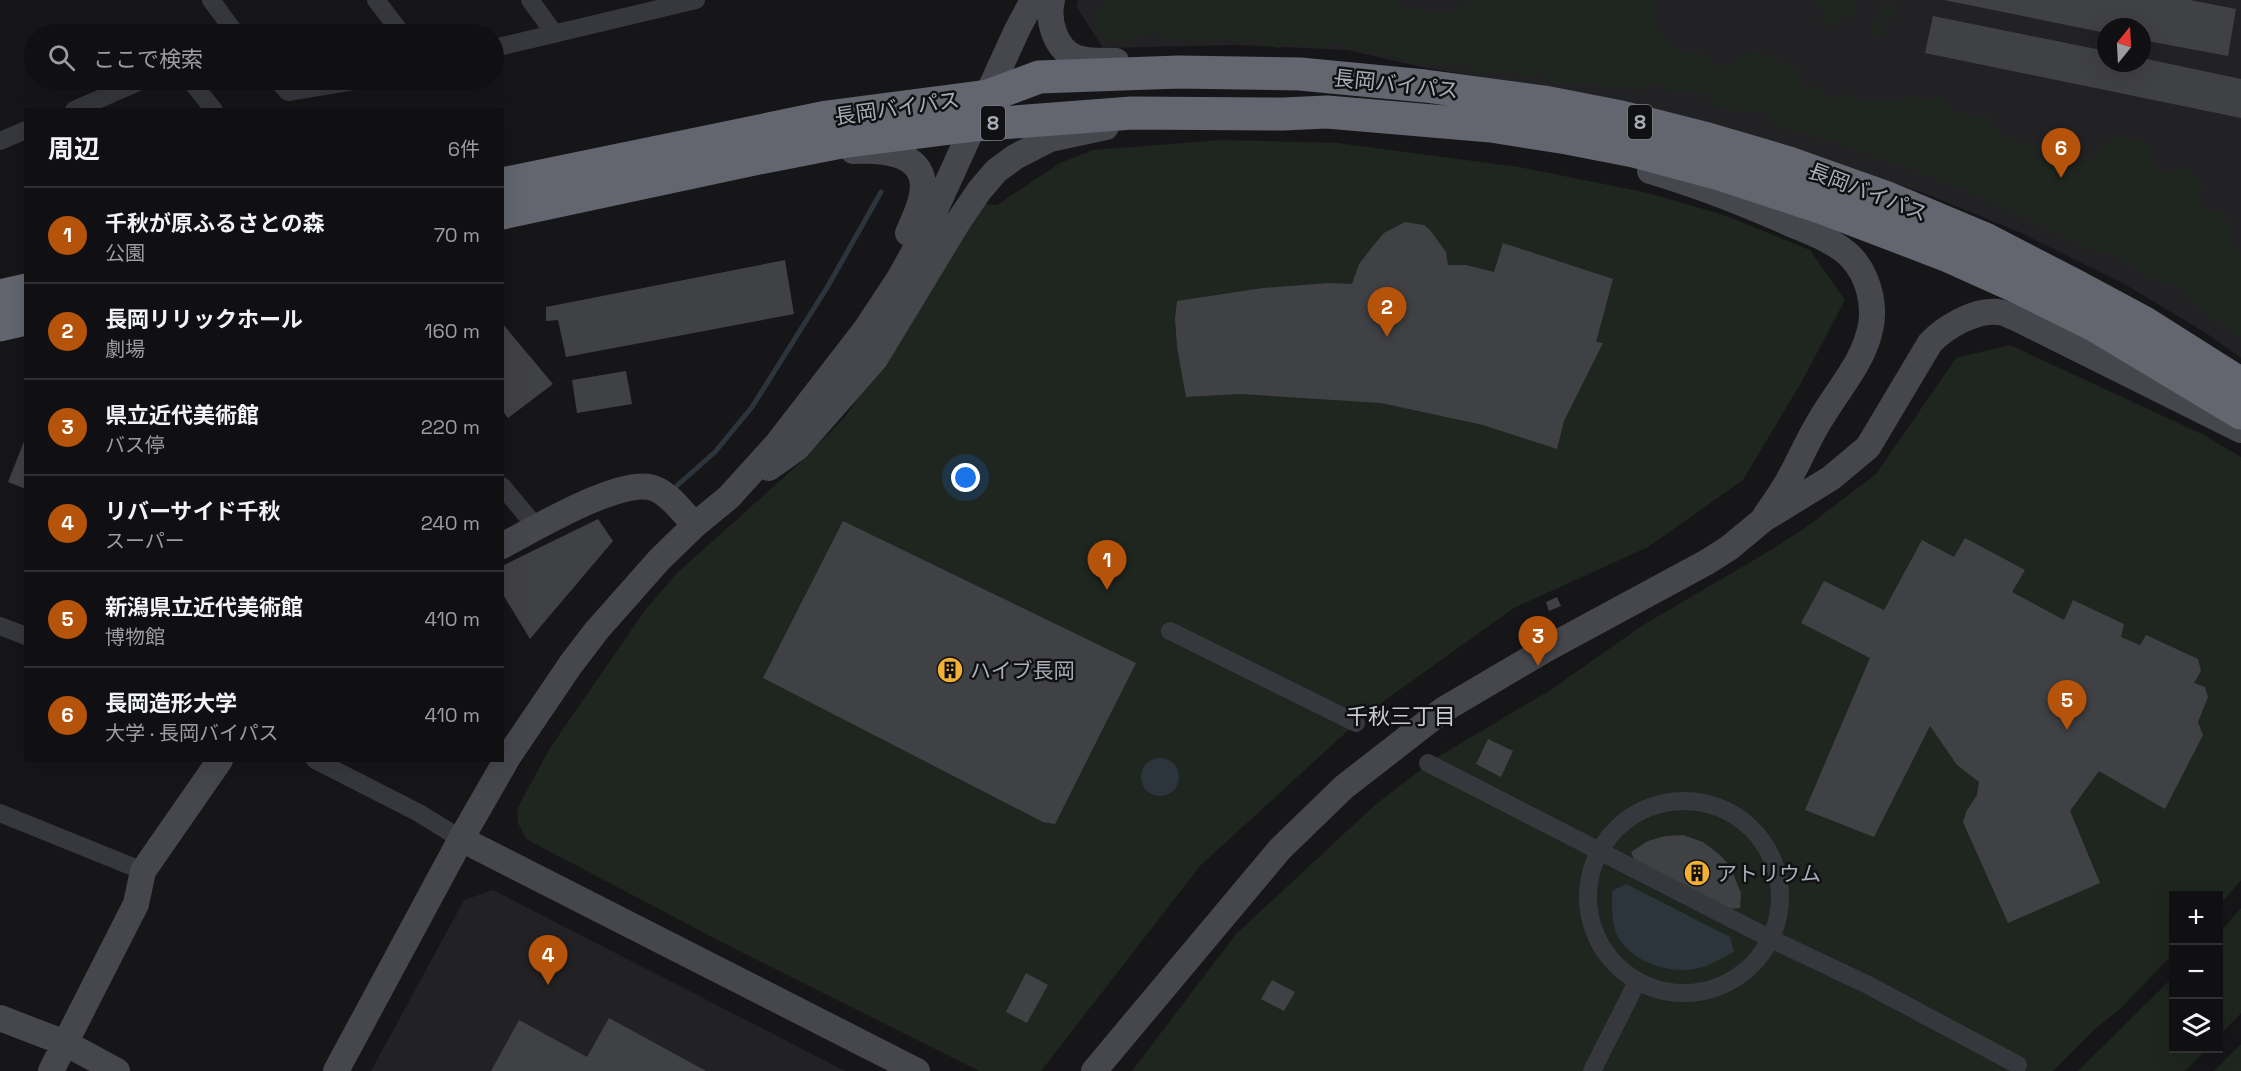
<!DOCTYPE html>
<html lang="ja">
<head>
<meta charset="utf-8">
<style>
  :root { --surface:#101012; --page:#1e1e20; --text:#f1f3f6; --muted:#9c9d9f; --line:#303032; --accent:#b45309 }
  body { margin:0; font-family:"Space Grotesk","Noto Sans JP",sans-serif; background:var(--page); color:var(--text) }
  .controls { position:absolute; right:18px; bottom:18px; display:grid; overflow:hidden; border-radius:0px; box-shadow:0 6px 24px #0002 }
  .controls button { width:54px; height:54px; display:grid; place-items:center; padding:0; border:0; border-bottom:2px solid var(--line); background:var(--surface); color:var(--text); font:30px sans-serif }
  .compass { position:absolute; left:2097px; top:18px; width:54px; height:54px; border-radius:50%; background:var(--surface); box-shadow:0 6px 24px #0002; rotate:18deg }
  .you { position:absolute; left:966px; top:478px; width:21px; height:21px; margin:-15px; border:4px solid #fff; border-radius:50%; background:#1a73e8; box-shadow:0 0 0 9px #1a73e833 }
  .badge { display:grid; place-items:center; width:39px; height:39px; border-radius:50%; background:var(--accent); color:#fff; font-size:20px; font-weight:700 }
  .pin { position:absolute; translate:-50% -50px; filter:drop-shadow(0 2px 3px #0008) }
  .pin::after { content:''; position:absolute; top:32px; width:21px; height:18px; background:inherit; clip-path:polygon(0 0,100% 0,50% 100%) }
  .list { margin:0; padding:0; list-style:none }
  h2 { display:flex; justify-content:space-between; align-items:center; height:78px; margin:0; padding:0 24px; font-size:26px }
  h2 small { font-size:20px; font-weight:400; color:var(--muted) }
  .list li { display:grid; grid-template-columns:39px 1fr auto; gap:18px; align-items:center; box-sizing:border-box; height:96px; padding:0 24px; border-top:2px solid var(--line) }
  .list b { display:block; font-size:22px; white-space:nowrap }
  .list p { margin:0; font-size:20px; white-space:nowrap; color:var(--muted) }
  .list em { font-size:20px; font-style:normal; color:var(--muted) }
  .icon { flex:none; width:33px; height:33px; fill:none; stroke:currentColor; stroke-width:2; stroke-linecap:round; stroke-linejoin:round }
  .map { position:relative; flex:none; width:2241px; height:1071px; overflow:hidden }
  .search { position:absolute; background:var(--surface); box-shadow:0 6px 24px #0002; left:24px; top:24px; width:480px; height:66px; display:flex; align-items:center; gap:15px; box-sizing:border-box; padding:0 21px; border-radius:33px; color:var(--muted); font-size:22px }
  .panel { position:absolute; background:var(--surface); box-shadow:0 6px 24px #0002; left:24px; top:108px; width:480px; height:654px; border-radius:0px }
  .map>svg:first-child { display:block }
  .built { fill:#222225; fill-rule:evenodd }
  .green { fill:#1e261f }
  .water { fill:#2c353c }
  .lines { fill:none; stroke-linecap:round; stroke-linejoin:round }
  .stream { stroke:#2c353c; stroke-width:5 }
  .building { fill:#404145 }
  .street { stroke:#37383d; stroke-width:18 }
  .secondary { stroke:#45474d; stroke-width:26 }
  .highway { stroke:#63666e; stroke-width:33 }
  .labels { text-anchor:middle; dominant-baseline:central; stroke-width:5; stroke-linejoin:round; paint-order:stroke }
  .shield { fill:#111113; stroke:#7b7e86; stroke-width:1.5 }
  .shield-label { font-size:20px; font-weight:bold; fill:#a8adb8 }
  .street-label { font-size:21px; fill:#a8adb8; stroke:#111113 }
  .poi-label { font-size:21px; fill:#a8adb8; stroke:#111113; text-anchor:start }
  .neighbourhood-label { font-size:22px; fill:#c9ccd4; stroke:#111113 }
</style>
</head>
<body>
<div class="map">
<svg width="2241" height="1071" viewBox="0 0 2241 1071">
  <rect width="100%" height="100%" fill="#161618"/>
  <path class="built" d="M 1078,0 L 2241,0 L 2241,358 L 2206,333 L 2126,285 L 2021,233 L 1929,195 L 1833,161 L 1729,128 L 1631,103 L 1422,67 L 1347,50 L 1236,45 L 1103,48 L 1076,6 ZM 2106,27 L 2142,27 L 2142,63 L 2106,63 Z
    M 493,890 L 845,1071 L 371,1071 L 464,900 Z"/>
  <path class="green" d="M 1107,0 L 1394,0 L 1403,8 L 1419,7 L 1436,14 L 1454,11 L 1474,0 L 1652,0 L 1659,32 L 1669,44 L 1688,53 L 1705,54 L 1720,69 L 1754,51 L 1797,68 L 1804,87 L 1819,87 L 1830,100 L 1851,93 L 1863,102 L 1884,99 L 1900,102 L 1913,96 L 1925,100 L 1938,97 C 1955,118 1965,116 1990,116 L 1996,132 L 2012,141 L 2033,144 L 2040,156 L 2050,159 L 2061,157 L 2071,165 L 2082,164 L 2117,135 L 2131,139 L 2141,138 C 2154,150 2150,159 2161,172 L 2180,167 L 2199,177 L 2203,188 L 2199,199 L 2205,209 L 2225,212 C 2228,228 2230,245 2241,258 L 2241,337 L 2192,304 L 2186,291 L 2145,276 L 2119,257 L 2087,249 L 2039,224 L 1938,179 L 1840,144 L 1778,127 L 1763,112 L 1748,113 L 1714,105 L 1705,93 L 1672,92 L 1658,83 L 1640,90 C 1619,82 1604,92 1584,81 L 1568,87 L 1548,81 L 1541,73 L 1531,78 L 1524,79 L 1516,69 L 1507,76 L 1498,72 L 1481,74 L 1470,65 C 1452,67 1421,65 1404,60 C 1383,55 1374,49 1352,50 L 1345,44 L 1329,43 L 1323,49 L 1289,44 L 1280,48 L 1266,46 L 1252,39 L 1238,43 L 1224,39 L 1206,42 L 1166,39 L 1153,32 L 1117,44 L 1100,38 L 1096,15 Z
    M 1814,0 L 1841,0 L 1845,2 L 1847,0 L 1857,1 L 1855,15 L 1841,18 L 1834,28 L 1821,23 L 1822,17 L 1830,8 L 1816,4 Z
    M 1884,2 L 1892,4 L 1898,11 C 1893,17 1888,19 1883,25 L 1886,35 L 1876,36 L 1869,32 L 1873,22 L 1883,18 L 1880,13 Z
    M 1222,140 L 1337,143 L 1519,167 L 1648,193 L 1724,215 L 1810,250 L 1845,300 L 1802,381 L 1743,480 L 1648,547 L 1514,608 L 1366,714 L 1200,866 L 1041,1071 L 979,1071 L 735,949 L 526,839 L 518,823 L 517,809 L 550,748 L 646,609 L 677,573 L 803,460 L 844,418 L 888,356 L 980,204 L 997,205 L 1060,163 L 1093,150 Z
    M 2010,345 L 2204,435 L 2241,457 L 2241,880 L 2219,906 L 2218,896 L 2174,896 L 2173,954 L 2118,1011 L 2096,1028 L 2053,1071 L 1132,1071 L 1236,934 L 1375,805 L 1436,758 L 1552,689 L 1643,625 L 1771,550 L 1809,525 L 1876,474 L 1956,358 Z
    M 2241,908 L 2241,1013 L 2219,1036 L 2219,933 Z
    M 2173,977 L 2174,1048 L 2207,1049 L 2185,1071 L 2078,1071 Z
    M 2241,1044 L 2241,1071 L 2214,1071 Z"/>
  <path class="water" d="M1141 777a19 19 0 1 1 38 0a19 19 0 1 1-38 0Z
    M 1626,884 L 1730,937 L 1734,952 C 1723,957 1711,965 1700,968 C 1672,975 1633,963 1618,937 C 1611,924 1612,905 1612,891 Z"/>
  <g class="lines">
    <path class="stream" d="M 672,490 L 715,452 L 752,407 L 828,286 L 881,192"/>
  </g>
  <path class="building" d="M 1944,0 L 2190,0 L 2236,9 L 2228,56 L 2142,40 L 2142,27 L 2106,27 L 2106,33 Z
    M 1933,16 L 2106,51 L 2106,63 L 2142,63 L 2142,58 L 2241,79 L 2241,118 L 1925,53 Z
    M 1405,222 L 1424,225 L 1430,230 L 1446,252 L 1448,265 L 1466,265 L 1494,272 L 1503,243 L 1613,279 L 1596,342 L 1603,343 L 1564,421 L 1557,449 L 1483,425 L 1381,403 L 1240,394 L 1186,397 L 1177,347 L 1175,318 L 1177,301 L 1263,288 L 1329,283 L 1352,284 L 1359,264 L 1373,246 L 1384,233 Z
    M 785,260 L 794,314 L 566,357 L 558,320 L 546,321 L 546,307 Z
    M 502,323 L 553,384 L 508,418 L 502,410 Z
    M 626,371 L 632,404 L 577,413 L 572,380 Z
    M 25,439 L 26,439 L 26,489 L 8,482 Z
    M 598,519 L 613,541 L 530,639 L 502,593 L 502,566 Z
    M 843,521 L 1136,663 L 1055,824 L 1043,822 L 763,678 Z
    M 1965,538 L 2025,570 L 2012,592 L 2064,620 L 2073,600 L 2124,624 L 2121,637 L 2140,645 L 2146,635 L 2198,659 L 2201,671 L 2194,683 L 2205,687 L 2208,697 L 2198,722 L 2203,735 L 2165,809 L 2099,771 L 2070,811 L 2100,883 L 2008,923 L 1963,822 L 1967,810 L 1977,795 L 1979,782 L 1957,765 L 1930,726 L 1874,837 L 1805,810 L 1870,658 L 1801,623 L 1824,581 L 1884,610 L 1922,540 L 1954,557 Z
    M 1557,597 L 1561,606 L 1549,611 L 1546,602 Z
    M 1488,739 L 1513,751 L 1501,777 L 1476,764 Z
    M 1683,835 L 1703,842 L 1719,854 L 1730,866 L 1741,893 L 1740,908 L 1727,909 L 1634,859 L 1631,852 L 1648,841 L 1665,836 Z
    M 1026,973 L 1048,985 L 1027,1023 L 1006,1012 Z
    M 1272,980 L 1295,992 L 1284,1011 L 1261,999 Z
    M 609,1018 L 706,1071 L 491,1071 L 519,1020 L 587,1057 Z"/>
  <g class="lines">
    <path class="street" d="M 211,0 L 236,34
      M 376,0 L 402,34
      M 530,0 L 555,34
      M 494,48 L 696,0
      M 190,80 L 214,110
      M 277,80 L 288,92 L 360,80
      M 74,110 L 143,80
      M 0,141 L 26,130
      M 502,486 L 537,528
      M 0,626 L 26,636
      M 1170,631 L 1356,723
      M 315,760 L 419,813 L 461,839
      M 1428,763 L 1771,939 L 1868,985 L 2018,1065
      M1588 897a96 96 0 1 1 192 0a96 96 0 1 1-192 0Z
      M 0,813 L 143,871
      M 1592,1071 L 1637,982"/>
    <path class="secondary" d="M 1052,0 C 1047,20 1055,50 1077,58 C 1090,62 1103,61 1116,61
      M 853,151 C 875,150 915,150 922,178 C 926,196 915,217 908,233
      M 1650,171 C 1698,185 1746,204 1791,224 C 1812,233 1835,241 1851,257 C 1867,274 1875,301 1871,325 C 1865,360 1840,387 1822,417 C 1809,437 1800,460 1788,481 C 1781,493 1773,505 1765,516
      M 769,468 L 797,448 L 875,359 L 958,222 L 979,191 L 996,171 L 1015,157 L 1050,139 L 1106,127
      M 502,546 C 534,529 615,481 649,487 C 667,490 682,512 695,525
      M 461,839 L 917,1071
      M 0,1018 L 65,1043 L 117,1071
      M 51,1071 L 136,904 L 143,871 L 220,760
      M 336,1071 L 461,839 L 508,757 L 571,664 L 597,630 L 659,560 L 695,525 L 729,497 L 777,444 L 866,329 L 899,279 L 925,232 L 1017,30 L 1033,0
      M 1094,1071 L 1280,849 L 1344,787 L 1443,710 L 1548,648 L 1707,562 L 1729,548 L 1764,519 L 1831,478 L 1868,447 L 1930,343 C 1944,328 1975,309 1998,312 C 2004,312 2010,316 2016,318 L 2241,430"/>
    <path class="highway" d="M 502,184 L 827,117 L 988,96 L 1039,77 L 1179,72 L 1300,74 L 1425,86 L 1544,102 L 1621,117 L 1708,139 L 1789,163 L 1885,197 L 1985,239 L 2072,284 L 2143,322 L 2241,384
      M 502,213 L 764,157 L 841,142 L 975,125 L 1132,113 L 1283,114 L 1327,112 L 1491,126 L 1567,138 L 1634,151 L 1720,174 L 1823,208 L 1946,255 L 2015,286 L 2096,326 L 2241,413
      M 0,296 L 26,290
      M 0,325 L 26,319"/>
  </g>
  <defs>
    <symbol id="building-disc" viewBox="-11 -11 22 22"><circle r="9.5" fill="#f2b134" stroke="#111113"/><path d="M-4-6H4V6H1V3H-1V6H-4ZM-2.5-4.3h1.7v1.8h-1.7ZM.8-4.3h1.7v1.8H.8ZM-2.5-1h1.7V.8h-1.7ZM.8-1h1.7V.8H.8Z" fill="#111"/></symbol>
  </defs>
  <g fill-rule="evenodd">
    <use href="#building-disc" x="935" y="655" width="30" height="30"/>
    <use href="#building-disc" x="1682" y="858" width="30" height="30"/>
  </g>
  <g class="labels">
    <g class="shield">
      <rect x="1628" y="105" width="24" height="34" rx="4.5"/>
      <rect x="981" y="106" width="24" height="34" rx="4.5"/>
    </g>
    <g class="shield-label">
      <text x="1640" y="122">8</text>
      <text x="993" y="123">8</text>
    </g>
    <g class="street-label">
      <text transform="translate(1396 84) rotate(6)">長岡バイパス</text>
      <text transform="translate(897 108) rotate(-8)">長岡バイパス</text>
      <text transform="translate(1868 192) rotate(21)">長岡バイパス</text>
    </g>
    <g class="poi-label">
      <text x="970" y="670">ハイブ長岡</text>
      <text x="1716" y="873">アトリウム</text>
    </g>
    <g class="neighbourhood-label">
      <text x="1401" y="716">千秋三丁目</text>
    </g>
  </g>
</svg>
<div class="controls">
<button>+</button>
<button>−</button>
<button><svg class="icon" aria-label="layers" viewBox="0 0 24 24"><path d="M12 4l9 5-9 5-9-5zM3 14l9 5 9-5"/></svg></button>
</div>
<svg class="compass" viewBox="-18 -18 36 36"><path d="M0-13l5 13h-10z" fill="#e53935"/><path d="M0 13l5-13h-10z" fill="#9c9d9f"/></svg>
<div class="you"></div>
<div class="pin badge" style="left:1107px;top:590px">1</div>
<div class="pin badge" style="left:1387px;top:337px">2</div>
<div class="pin badge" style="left:1538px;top:666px">3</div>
<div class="pin badge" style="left:548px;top:985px">4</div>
<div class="pin badge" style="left:2067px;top:730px">5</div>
<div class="pin badge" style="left:2061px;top:178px">6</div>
<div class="search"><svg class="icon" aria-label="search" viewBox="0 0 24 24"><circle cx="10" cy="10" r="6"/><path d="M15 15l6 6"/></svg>ここで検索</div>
<section class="panel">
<h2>周辺<small>6件</small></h2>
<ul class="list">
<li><span class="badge">1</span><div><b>千秋が原ふるさとの森</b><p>公園</p></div><em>70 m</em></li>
<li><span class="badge">2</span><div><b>長岡リリックホール</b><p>劇場</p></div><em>160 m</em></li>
<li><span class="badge">3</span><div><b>県立近代美術館</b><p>バス停</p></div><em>220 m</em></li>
<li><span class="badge">4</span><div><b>リバーサイド千秋</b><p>スーパー</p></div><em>240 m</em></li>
<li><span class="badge">5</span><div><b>新潟県立近代美術館</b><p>博物館</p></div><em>410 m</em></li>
<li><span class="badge">6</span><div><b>長岡造形大学</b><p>大学 · 長岡バイパス</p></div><em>410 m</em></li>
</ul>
</section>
</div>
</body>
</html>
